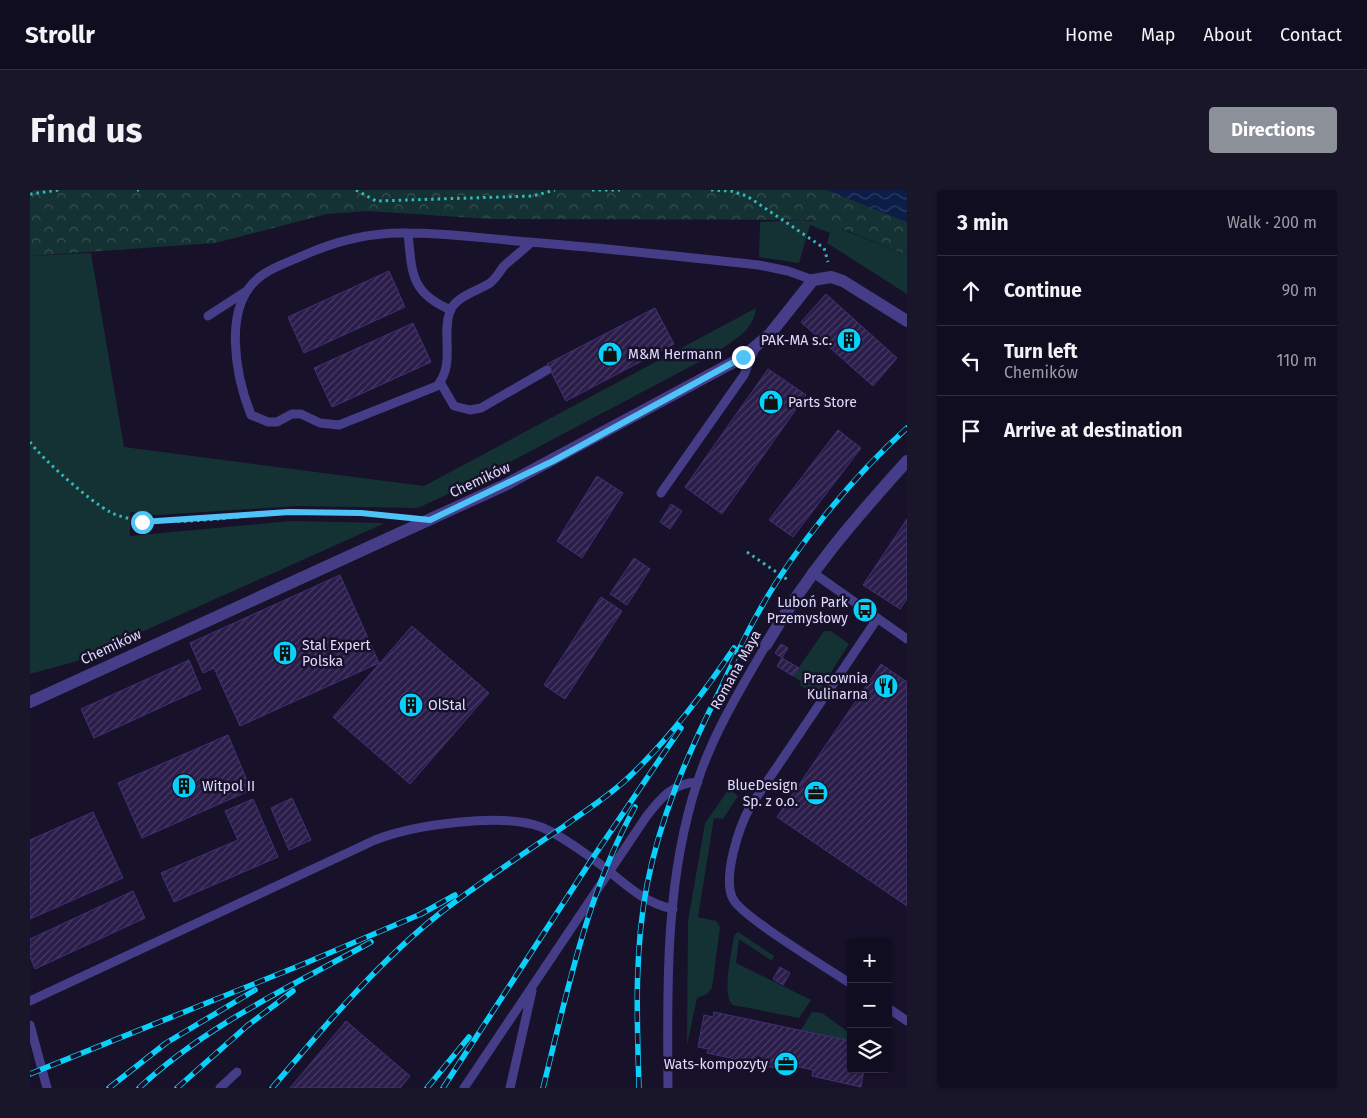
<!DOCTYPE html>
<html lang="en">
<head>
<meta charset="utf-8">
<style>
  :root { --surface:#110d20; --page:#1a1629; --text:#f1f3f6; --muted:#9c9ca5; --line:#302d3e; --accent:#8c9099 }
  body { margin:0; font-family:"Fira Sans",sans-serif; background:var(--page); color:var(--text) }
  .controls { position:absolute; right:15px; bottom:15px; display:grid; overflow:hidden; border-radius:5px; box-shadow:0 1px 4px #0004 }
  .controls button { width:45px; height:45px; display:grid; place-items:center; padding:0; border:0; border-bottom:1px solid var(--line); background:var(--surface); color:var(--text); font:25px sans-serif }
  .stop { position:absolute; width:15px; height:15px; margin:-11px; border:4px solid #4fc3f7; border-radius:50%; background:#fff }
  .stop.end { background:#4fc3f7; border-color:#fff; box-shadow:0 1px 5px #0008 }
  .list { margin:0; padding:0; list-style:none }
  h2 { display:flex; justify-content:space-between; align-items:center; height:65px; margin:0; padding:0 20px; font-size:21px }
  h2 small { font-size:16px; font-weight:400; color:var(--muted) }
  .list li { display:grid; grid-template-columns:32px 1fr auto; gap:15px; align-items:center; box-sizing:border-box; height:70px; padding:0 20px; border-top:1px solid var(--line) }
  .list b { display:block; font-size:19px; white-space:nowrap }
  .list p { margin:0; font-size:16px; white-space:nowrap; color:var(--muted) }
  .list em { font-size:16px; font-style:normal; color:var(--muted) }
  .icon { flex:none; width:28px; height:28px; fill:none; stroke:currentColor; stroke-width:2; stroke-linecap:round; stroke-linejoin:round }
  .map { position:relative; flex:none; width:877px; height:898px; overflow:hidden; border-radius:5px }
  header { display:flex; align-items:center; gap:30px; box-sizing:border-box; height:70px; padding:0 25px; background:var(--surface); border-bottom:1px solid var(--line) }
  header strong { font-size:24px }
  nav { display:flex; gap:28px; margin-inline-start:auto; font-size:18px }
  .intro { display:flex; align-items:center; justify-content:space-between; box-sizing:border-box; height:120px; padding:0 30px }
  h1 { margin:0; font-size:35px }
  .button { padding:12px 22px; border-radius:5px; background:var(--accent); color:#fff; font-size:18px; font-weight:700 }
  main { display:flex; gap:30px; padding:0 30px }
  aside { flex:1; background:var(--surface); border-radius:5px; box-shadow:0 1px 4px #0004 }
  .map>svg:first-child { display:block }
  .green { fill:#143234 }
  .forest { fill:url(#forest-crowns) }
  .water { fill:url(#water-waves) }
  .building { fill:url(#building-hatch); stroke:#433076 }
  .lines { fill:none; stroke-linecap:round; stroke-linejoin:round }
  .path { stroke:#33b9ba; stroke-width:3; stroke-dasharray:2.5 4; stroke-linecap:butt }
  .lane { stroke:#453d88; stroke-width:9 }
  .street { stroke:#453d88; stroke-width:12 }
  .rail-casing { stroke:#0ad1fb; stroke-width:5.5 }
  .rail { stroke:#17112a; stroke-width:4; stroke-dasharray:11; stroke-linecap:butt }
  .route { stroke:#4fc3f7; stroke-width:6 }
  .labels { text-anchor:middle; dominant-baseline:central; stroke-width:5; stroke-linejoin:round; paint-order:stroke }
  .poi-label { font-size:14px; fill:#e1dafe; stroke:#17112a; text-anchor:end }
  .street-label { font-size:14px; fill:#e1dafe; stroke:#17112a }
</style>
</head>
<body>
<header>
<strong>Strollr</strong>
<nav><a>Home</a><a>Map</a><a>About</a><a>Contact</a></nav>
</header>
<div class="intro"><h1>Find us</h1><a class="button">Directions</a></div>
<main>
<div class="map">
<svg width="877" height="898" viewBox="0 0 877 898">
  <defs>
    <pattern id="forest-crowns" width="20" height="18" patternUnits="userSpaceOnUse" patternTransform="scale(1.25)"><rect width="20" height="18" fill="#143234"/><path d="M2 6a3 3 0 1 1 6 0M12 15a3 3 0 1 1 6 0" fill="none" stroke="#364f52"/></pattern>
    <pattern id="water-waves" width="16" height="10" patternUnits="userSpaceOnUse" patternTransform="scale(1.25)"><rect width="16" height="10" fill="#0c1d48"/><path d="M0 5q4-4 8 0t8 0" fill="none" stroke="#2f3d63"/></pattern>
    <pattern id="building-hatch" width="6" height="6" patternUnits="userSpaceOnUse" patternTransform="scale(1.25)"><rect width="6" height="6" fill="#2a1d4a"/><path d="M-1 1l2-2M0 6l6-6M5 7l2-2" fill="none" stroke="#493d65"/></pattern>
  </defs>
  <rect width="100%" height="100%" fill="#17112a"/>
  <path class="green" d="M 771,30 L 793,32 L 877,65 L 877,104 L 797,53 L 800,43 L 780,35 L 769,73 L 729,67 L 730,32 Z
    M 61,63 L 94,257 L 394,296 L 726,118 C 724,141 703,150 686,163 L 427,300 L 388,318 L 266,316 L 128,325 L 100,322 L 100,346 L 261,331 L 355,333 L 47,471 L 0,484 L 0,66 Z
    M 794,441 L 801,441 L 819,454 L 786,506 L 770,495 L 771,492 L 763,486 Z
    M 699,599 L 708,606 L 693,629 L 684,628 L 668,727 L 686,731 L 690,737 L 682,798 L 677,804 L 667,808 L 657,855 L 658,731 L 675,633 Z
    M 708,742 L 744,766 L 742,771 L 709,749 L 706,773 L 781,810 L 769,828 L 703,815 C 691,806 702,761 704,746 Z
    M 782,822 L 792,823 L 821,844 L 821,851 L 771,840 Z"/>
  <path class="forest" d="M 0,0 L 797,0 L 877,32 L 877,65 L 818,41 L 780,30 L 459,29 L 338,21 L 297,24 L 185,53 L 0,66 Z"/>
  <path class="water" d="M 797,0 L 877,0 L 877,32 Z"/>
  <path class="building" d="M 359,81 L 375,117 L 274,163 L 258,127 Z
    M 796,104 L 867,168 L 843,196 L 771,132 Z
    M 625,118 L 644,154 L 536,211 L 517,174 Z
    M 383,133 L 401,172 L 302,217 L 284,178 Z
    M 738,179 L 776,205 L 692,324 L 655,297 Z
    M 808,240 L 831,258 L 763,347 L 739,330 Z
    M 567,286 L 593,303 L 552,368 L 527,351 Z
    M 641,314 L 652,321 L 640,339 L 630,332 Z
    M 877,329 L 877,409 L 870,419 L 833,395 Z
    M 604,368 L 620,379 L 597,415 L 580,404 Z
    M 310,385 L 349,473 L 210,536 L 184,478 L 173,483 L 160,453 Z
    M 571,407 L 592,421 L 535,509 L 514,495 Z
    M 382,436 L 459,503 L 380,594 L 303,527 Z
    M 751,454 L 758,458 L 752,468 L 745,463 Z
    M 752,468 L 769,478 L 763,486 L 747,476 Z
    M 159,470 L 171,499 L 64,548 L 51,519 Z
    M 851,474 L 877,492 L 877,716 L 747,627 Z
    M 198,545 L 221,600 L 112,648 L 88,593 Z
    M 262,608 L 281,650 L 259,660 L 241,618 Z
    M 223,609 L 248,667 L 144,712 L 131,683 L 208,650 L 195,621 Z
    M 63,622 L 93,688 L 0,729 L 0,650 Z
    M 103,701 L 115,728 L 5,779 L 0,767 L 0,749 Z
    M 750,777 L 760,783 L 753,795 L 743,789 Z
    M 684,822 L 821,851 L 821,879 L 834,879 L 831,897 L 782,886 L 783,880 L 765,876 L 764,882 L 677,863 L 678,859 L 668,857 L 674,825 L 683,827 Z
    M 316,831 L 380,886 L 370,898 L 260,898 Z"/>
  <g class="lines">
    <path class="path" d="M 107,0 L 109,0
      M 326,0 L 346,11 L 503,6 L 525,0
      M 562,0 L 590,0
      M 681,0 L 701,1 L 717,6 L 794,58 L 798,72
      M 0,4 L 29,0
      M 0,252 C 13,270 61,312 80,322 C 117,342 214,325 258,322 C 293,321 329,323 364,326
      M 717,362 L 758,390"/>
    <path class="lane" d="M 378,43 C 382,82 380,103 421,120
      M 502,52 C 493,60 484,67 475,75 C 470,80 467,88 460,93 C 448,101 426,106 420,121 C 411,146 426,173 407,196 L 309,235 L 290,233 L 271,224 L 262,224 L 247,232 L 238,232 L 221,225 C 206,187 191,115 231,86 C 242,77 259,72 272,66 C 305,51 341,42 378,43 C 418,43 459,49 499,52 C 576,58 652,67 729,75 L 758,81 L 783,90
      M 178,126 L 218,100
      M 410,192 L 424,216 L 440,220 L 451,218 L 517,180
      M 631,303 L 714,185 L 725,158
      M 782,382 L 877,449
      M 726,608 L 847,429
      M 720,617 C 709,637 692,688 703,709 C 712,727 799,779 821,794
      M 0,811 L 345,650 C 383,635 473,622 511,637 C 529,644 547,658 563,669 C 590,688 609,712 643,719
      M 858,818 L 877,831
      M 0,835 L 17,898
      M 190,898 L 207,882
      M 434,898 L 616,627 C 630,609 642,593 668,592
      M 480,898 L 502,801
      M 638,898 C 637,796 635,688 668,590 C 684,542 711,498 736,455"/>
    <path class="street" d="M 736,455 C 778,383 822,332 877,271
      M 0,512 L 475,295 L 713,167 L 740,144 L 783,90 L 801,87 L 813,91 L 877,131"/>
    <defs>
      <path id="rail" d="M 0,884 L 271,775 L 391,724 L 425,705
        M 79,898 L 136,853 L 225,800
        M 109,898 C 176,835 262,796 341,752
        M 147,898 L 217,836 L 263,801
        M 242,898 C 294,837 346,774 409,724 C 449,693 491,665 533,637 C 555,621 579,606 599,587 C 639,549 673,504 704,458
        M 397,898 L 439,847
        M 413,898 L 562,669 L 651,538
        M 513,898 C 537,803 557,703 605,617
        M 609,898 C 607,830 604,762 617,695 C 630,628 657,565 688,504 C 701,477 713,449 728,423 C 762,361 824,285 877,238"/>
    </defs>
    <use href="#rail" class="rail-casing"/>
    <use href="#rail" class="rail"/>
  </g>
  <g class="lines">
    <path class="route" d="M 112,332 L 259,322 L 331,323 L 400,330 L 523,271 L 713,167"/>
  </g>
  <defs>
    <symbol id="building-disc" viewBox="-11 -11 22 22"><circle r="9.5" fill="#0ad1fb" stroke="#17112a"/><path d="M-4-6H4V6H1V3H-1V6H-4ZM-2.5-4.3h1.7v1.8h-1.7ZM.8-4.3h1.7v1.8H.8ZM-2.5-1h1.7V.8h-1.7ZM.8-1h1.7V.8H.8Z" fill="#111"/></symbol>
    <symbol id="shop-disc" viewBox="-11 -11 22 22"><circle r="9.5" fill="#0ad1fb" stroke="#17112a"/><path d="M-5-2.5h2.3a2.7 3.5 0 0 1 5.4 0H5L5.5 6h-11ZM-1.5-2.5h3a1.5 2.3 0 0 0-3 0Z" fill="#111"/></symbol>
    <symbol id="bus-disc" viewBox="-11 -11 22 22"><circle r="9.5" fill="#0ad1fb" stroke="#17112a"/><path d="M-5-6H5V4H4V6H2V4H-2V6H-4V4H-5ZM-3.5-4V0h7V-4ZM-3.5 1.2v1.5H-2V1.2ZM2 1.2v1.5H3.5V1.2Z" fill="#111"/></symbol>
    <symbol id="restaurant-disc" viewBox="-11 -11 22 22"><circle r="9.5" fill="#0ad1fb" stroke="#17112a"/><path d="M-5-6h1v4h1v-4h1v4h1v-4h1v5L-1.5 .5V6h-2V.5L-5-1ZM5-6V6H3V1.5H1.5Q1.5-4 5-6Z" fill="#111"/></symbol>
    <symbol id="office-disc" viewBox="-11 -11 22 22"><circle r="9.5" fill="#0ad1fb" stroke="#17112a"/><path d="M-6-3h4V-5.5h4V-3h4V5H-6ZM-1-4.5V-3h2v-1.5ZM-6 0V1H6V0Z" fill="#111"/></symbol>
  </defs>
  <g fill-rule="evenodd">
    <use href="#building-disc" x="805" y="136" width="28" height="28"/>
    <use href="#shop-disc" x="566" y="150" width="28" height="28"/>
    <use href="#shop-disc" x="727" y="198" width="28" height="28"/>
    <use href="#bus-disc" x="821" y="406" width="28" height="28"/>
    <use href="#building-disc" x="241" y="449" width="28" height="28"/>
    <use href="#restaurant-disc" x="842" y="482" width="28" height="28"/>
    <use href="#building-disc" x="367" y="501" width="28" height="28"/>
    <use href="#building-disc" x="140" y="582" width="28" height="28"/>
    <use href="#office-disc" x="772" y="589" width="28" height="28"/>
    <use href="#office-disc" x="742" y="860" width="28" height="28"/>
  </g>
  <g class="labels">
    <g class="poi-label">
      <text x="802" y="150">PAK-MA s.c.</text>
      <text x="598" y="164" text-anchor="start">M&amp;M Hermann</text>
      <text x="758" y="212" text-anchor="start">Parts Store</text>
      <text x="818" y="412">Luboń Park<tspan x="818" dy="16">Przemysłowy</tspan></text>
      <text x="272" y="455" text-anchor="start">Stal Expert<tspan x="272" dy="16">Polska</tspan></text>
      <text x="838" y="488">Pracownia<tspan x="838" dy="16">Kulinarna</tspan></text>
      <text x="398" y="515" text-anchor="start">OlStal</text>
      <text x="768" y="595">BlueDesign<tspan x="768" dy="16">Sp. z o.o.</tspan></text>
      <text x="172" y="596" text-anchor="start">Witpol II</text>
      <text x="738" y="874">Wats-kompozyty</text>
    </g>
    <g class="street-label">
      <text transform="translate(450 290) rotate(-25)">Chemików</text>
      <text transform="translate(81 457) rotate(-25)">Chemików</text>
      <text transform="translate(706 480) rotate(-61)">Romana Maya</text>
    </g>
  </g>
</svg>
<div class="controls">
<button>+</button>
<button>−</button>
<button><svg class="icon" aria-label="layers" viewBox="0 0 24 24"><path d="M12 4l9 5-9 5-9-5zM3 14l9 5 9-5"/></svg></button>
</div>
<div class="stop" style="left:112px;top:332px"></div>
<div class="stop end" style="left:713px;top:167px"></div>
</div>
<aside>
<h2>3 min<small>Walk · 200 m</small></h2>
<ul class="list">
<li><svg class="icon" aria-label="ahead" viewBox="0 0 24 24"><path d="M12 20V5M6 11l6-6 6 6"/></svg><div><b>Continue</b></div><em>90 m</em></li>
<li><svg class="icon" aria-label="left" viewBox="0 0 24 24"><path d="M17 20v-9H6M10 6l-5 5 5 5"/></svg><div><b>Turn left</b><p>Chemików</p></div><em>110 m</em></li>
<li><svg class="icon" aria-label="arrive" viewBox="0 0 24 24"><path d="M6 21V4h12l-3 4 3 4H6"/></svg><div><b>Arrive at destination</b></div></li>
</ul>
</aside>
</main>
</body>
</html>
